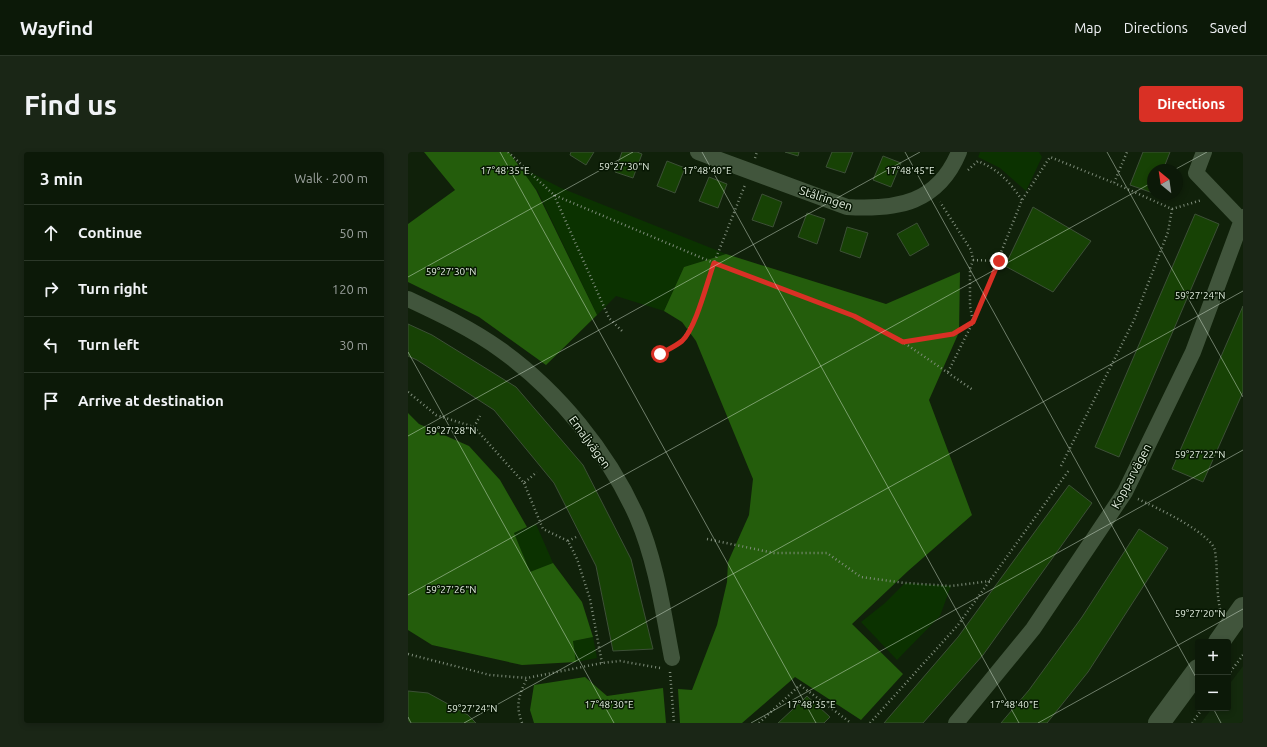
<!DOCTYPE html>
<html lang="en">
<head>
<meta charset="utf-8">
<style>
  :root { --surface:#0c1908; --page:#1a2616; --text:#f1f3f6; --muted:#9aa09c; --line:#2c3829; --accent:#d93025 }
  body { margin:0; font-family:Ubuntu,sans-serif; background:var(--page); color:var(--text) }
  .controls { position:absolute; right:12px; bottom:12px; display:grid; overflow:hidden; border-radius:4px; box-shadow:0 2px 6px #0003 }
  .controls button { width:36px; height:36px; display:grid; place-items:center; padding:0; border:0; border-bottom:1px solid var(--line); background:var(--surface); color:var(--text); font:20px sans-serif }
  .compass { position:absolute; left:739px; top:12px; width:36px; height:36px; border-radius:50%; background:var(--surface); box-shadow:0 2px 6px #0003; rotate:331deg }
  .stop { position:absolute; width:12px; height:12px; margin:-9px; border:3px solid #d93025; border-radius:50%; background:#fff }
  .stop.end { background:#d93025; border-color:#fff; box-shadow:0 1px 4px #0008 }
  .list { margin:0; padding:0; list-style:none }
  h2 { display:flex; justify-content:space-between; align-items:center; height:52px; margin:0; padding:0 16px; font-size:17px }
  h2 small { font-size:13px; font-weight:400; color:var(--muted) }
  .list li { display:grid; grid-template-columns:26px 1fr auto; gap:12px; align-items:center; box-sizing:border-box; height:56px; padding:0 16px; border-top:1px solid var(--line) }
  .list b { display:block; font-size:15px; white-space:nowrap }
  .list em { font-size:13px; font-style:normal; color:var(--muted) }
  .icon { flex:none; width:22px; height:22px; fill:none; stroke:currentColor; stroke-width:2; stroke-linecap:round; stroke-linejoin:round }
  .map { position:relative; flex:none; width:835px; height:571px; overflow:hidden; border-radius:4px }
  header { display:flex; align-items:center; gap:24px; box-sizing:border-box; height:56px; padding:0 20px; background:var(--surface); border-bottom:1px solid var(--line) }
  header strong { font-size:19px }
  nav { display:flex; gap:22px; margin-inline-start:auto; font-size:14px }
  .intro { display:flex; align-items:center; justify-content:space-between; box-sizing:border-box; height:96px; padding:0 24px }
  h1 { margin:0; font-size:28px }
  .button { padding:10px 18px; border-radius:4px; background:var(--accent); color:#fff; font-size:14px; font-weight:700 }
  main { display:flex; gap:24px; padding:0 24px }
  aside { flex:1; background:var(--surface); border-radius:4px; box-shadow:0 2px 6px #0003 }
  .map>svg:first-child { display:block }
  .built { fill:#142a0d }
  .green { fill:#0b3200 }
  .forest { fill:#245d0c }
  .building { fill:#174205; stroke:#3d5037 }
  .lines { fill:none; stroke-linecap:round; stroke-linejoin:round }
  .path { stroke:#7f8d7b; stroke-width:2.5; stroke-dasharray:1 3; stroke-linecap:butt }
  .street { stroke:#41553c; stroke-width:16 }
  .secondary { stroke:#41553c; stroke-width:22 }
  .route { stroke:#d93025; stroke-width:5 }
  .ticks { fill:none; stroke:#e3efe0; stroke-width:1; stroke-opacity:0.45 }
  .labels { text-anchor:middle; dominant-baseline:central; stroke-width:3; stroke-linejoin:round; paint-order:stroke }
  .street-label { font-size:12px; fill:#e3efe0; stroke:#071703 }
  .ticks-label { font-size:10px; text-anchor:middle; fill:#e3efe0; stroke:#071703; stroke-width:3; stroke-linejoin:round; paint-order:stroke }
</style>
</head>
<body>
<header>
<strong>Wayfind</strong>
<nav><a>Map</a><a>Directions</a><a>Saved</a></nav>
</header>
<div class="intro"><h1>Find us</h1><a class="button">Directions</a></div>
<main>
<aside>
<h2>3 min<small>Walk · 200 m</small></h2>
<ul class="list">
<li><svg class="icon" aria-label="ahead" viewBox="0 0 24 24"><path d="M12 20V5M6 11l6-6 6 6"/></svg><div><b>Continue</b></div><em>50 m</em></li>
<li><svg class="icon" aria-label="right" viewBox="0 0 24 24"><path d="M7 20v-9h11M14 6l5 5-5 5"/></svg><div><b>Turn right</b></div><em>120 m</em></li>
<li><svg class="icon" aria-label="left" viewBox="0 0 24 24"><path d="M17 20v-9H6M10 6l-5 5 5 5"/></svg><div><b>Turn left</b></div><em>30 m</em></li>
<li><svg class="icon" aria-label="arrive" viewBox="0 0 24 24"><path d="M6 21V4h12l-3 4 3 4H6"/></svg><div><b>Arrive at destination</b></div></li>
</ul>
</aside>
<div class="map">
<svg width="835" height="571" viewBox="0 0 835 571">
  <rect width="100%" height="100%" fill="#10210a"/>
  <path class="built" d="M 835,514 L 835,571 L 793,571 L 804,556 L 820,556 L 820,534 Z"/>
  <path class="green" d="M 572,0 L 631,0 L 634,5 L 618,39 L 592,16 L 570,5 Z
    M 106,12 L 153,36 L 318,102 L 276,115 L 256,159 L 208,144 L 189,163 L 129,38 Z
    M 128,372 L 145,411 L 122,421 L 106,381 Z
    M 497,431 L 543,434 L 532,464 L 489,508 L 453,470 L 477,451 Z
    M 185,485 L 189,506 L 168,510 L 165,489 Z"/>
  <path class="forest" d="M 16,0 L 101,0 L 128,38 L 189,163 L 138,213 L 71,165 L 0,130 L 0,72 L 47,38 Z
    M 318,102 L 478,152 L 552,120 L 551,180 L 521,248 L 564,363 L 500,419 L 444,472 L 495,522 L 453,568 L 387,525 L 334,571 L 272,571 L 270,537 L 284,538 L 309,473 L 319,430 L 320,410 L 341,363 L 345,327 L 288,189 L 274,170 L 256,159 L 276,115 Z
    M 0,261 L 11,272 L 61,294 L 92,328 L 119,375 L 106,381 L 122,420 L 145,411 L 174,450 L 185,485 L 165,489 L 168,510 L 114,513 L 24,493 L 0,478 Z
    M 177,525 L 199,544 L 255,536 L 258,571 L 126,571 L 122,558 L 126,533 Z"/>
  <path class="building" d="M 163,0 L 186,0 L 178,13 L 162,3 Z
    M 214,0 L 229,0 L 234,2 L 225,26 L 207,20 Z
    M 377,0 L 391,0 L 390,4 Z
    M 424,0 L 445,0 L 437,21 L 418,15 Z
    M 735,0 L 762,0 L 755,18 L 745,18 L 745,41 L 722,33 Z
    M 475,4 L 493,11 L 483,35 L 465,28 Z
    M 259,9 L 277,16 L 267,41 L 249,34 Z
    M 301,25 L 319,32 L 310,56 L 291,49 Z
    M 354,42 L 374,50 L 365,75 L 344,68 Z
    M 625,55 L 683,89 L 645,140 L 597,114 Z
    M 399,61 L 417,67 L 409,92 L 390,85 Z
    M 787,62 L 811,72 L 711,305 L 687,295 Z
    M 509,71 L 521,93 L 502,104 L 489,82 Z
    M 439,75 L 460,81 L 452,106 L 432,99 Z
    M 835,154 L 835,240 L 795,330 L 764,317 Z
    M 0,172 L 24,183 L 108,235 L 175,313 L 223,407 L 245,497 L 205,499 L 188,414 L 146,331 L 86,258 L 9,208 L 0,204 Z
    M 661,333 L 684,351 L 575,503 L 515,571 L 476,571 L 550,485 Z
    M 731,377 L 760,396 L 680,520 L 639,571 L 593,571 L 621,538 L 674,465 Z
    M 0,539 L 20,541 L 60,563 L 68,571 L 0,571 Z
    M 399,544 L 422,565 L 416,571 L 370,571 Z"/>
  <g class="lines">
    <path class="path" d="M 100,0 L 146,43 L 306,111 L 446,164 L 495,190 L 565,238
      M 347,6 L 349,0
      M 560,18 L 570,9 C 592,19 600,28 614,48
      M 146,43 L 201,166 L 216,181
      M 764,57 L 794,48
      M 565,108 L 591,109
      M 495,190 L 545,182 L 565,170 L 562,154 L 562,117 L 565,108 L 563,98 L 532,50
      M 252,202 L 275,188 L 288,164 L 306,111 L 337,33
      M 540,220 L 565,170 L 614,48 L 642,5 L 706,31 L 719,0
      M 0,240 L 28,263 L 66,275 L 72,264
      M 66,275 L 116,331 L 129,320
      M 653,314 L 726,168 L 760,80 L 764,57 L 706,31
      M 116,331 L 135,377 L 160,389 L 169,407 L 182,447 L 194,511
      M 730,347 C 747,355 804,381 807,399 C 810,419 808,438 812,457
      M 299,387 L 366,401 L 419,401 L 453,425 L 497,431 L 543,434 L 582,429
      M 160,389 L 168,385
      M 0,502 L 82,523 L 119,526 L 194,511 L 212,509 L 252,516
      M 262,520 L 266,571
      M 820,523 L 835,503
      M 114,571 C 107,552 111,544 119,526
      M 351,571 L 392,533 L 443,571
      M 462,571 L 550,473 L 661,318
      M 784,571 L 795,556"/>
    <path class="street" d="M 290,0 L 439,55 C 490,58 530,51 551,0
      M 796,0 L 788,21 L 834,69
      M 0,147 C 32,162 64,177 93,198 C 150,239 200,300 229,365 C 248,409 255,459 264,506
      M 548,571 L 625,477 L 717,340 L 785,200 L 835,65"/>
    <path class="secondary" d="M 811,490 L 835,456
      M 751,571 L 790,518"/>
  </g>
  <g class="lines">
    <path class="route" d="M 252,202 C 259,198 268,194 274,189 C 288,176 299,130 306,111 L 446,164 L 495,190 L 545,182 L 565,170 L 591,109"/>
  </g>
  <path class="ticks" d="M 92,0 L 408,571M 294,0 L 611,571M 497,0 L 790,529M 699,0 L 835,245M 766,18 L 799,0M 0,125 L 225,0M 0,200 L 206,571M 0,284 L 512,0M 0,443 L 745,30M 805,556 L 813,571M 0,565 L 3,571M 56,571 L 835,139M 343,571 L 835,298M 630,571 L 835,457"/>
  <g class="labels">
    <g class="street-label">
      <text transform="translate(418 46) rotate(18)">Stålringen</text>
      <text transform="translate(182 290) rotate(54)">Emaljvägen</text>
      <text transform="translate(723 324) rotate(-62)">Kopparvägen</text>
    </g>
  </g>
  <g class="ticks-label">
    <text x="216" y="18">59°27'30"N</text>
    <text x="97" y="22">17°48'35"E</text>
    <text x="299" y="22">17°48'40"E</text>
    <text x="502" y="22">17°48'45"E</text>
    <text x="43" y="123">59°27'30"N</text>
    <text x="792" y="147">59°27'24"N</text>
    <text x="43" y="282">59°27'28"N</text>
    <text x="792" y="306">59°27'22"N</text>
    <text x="43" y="441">59°27'26"N</text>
    <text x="792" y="465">59°27'20"N</text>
    <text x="201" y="556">17°48'30"E</text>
    <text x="403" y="556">17°48'35"E</text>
    <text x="606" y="556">17°48'40"E</text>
    <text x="64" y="560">59°27'24"N</text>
  </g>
</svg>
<div class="controls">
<button>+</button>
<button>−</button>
</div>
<svg class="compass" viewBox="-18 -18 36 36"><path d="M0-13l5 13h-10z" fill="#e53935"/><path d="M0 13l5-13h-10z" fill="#9aa09c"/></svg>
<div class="stop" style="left:252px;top:202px"></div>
<div class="stop end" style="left:591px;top:109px"></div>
</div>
</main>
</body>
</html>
